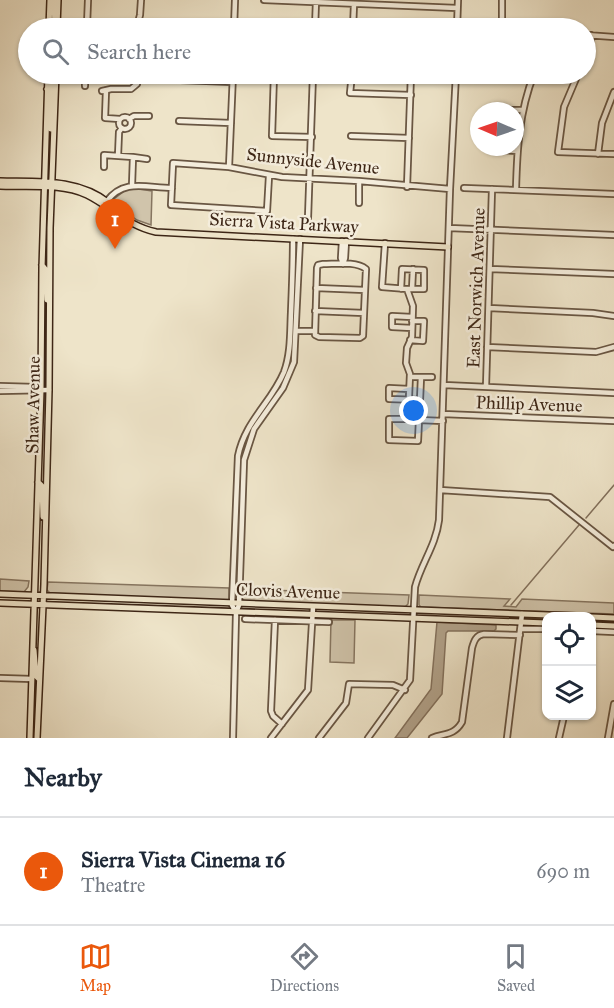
<!DOCTYPE html>
<html lang="en">
<head>
<meta charset="utf-8">
<style>
  :root { --surface:#fff; --page:#f2f2f3; --text:#1f2937; --muted:#747a83; --line:#e0e1e3; --accent:#ea580c }
  body { margin:0; font-family:"IM FELL Great Primer",serif; background:var(--page); color:var(--text) }
  .controls { position:absolute; right:18px; bottom:18px; display:grid; overflow:hidden; border-radius:12px; box-shadow:0 2px 4px #0004 }
  .controls button { width:54px; height:54px; display:grid; place-items:center; padding:0; border:0; border-bottom:2px solid var(--line); background:var(--surface); color:var(--text); font:30px sans-serif }
  .compass { position:absolute; left:470px; top:102px; width:54px; height:54px; border-radius:50%; background:var(--surface); box-shadow:0 2px 4px #0004; rotate:272deg }
  .you { position:absolute; left:414px; top:411px; width:21px; height:21px; margin:-15px; border:4px solid #fff; border-radius:50%; background:#1a73e8; box-shadow:0 0 0 9px #1a73e833 }
  .badge { display:grid; place-items:center; width:39px; height:39px; border-radius:50%; background:var(--accent); color:#fff; font-size:20px; font-weight:700 }
  .pin { position:absolute; translate:-50% -50px; filter:drop-shadow(0 2px 3px #0008) }
  .pin::after { content:''; position:absolute; top:32px; width:21px; height:18px; background:inherit; clip-path:polygon(0 0,100% 0,50% 100%) }
  .list { margin:0; padding:0; list-style:none }
  h2 { display:flex; justify-content:space-between; align-items:center; height:78px; margin:0; padding:0 24px; font-size:26px }
  h2 small { font-size:20px; font-weight:400; color:var(--muted) }
  .list li { display:grid; grid-template-columns:39px 1fr auto; gap:18px; align-items:center; box-sizing:border-box; height:108px; padding:0 24px; border-top:2px solid var(--line) }
  .list b { display:block; font-size:22px; white-space:nowrap }
  .list p { margin:0; font-size:20px; white-space:nowrap; color:var(--muted) }
  .list em { font-size:20px; font-style:normal; color:var(--muted) }
  .icon { flex:none; width:33px; height:33px; fill:none; stroke:currentColor; stroke-width:2; stroke-linecap:round; stroke-linejoin:round }
  .map { position:relative; flex:none; width:614px; height:738px; overflow:hidden }
  .search { position:absolute; background:var(--surface); box-shadow:0 2px 4px #0004; left:18px; right:18px; top:18px; height:66px; display:flex; align-items:center; gap:15px; box-sizing:border-box; padding:0 21px; border-radius:33px; color:var(--muted); font-size:22px }
  .sheet { height:186px; background:var(--surface) }
  nav { display:flex; justify-content:space-around; align-items:center; box-sizing:border-box; height:84px; border-top:2px solid var(--line); background:var(--surface); font-size:16px; color:var(--muted) }
  nav a { display:grid; justify-items:center; gap:3px }
  nav .on { color:var(--accent) }
  .map>svg:first-child { display:block }
  .green { fill:#d0c4ab; stroke:#867560; stroke-width:1.5 }
  .water { fill:#b2a38c; stroke:#83715d; stroke-width:1.5 }
  .lines { fill:none; stroke-linecap:round; stroke-linejoin:round }
  .stream { stroke:#83715d; stroke-width:1.5 }
  .minor-casing { stroke:#695643; stroke-width:8 }
  .major-casing { stroke:#3d2616; stroke-width:8 }
  .minor { stroke:#f4eddc; stroke-width:4.5 }
  .major { stroke:#eee4c9; stroke-width:5 }
  .labels { text-anchor:middle; dominant-baseline:central; stroke-width:5; stroke-linejoin:round; paint-order:stroke }
  .street-label { font-size:18px; fill:#3d2616; stroke:#f4eddc }
</style>
</head>
<body>
<div class="map">
<svg width="614" height="738" viewBox="0 0 614 738">
  <rect width="100%" height="100%" fill="#eee4c9"/>
  <filter id="stains"><feTurbulence type="fractalNoise" baseFrequency=".00333" numOctaves="4"/><feColorMatrix values="0 0 0 0 .2 0 0 0 0 .09 0 0 0 0 .02 0 0 0 .5 -.17"/></filter>
  <radialGradient id="worn" r=".72"><stop offset=".6" stop-color="#630" stop-opacity="0"/><stop offset="1" stop-color="#630" stop-opacity=".3"/></radialGradient>
  <path class="green" d="M 127,189 L 139,189 L 152,191 L 151,225 L 137,220 L 113,203 L 114,199 Z
    M 0,579 L 29,581 L 28,587 L 24,592 L 0,591 Z
    M 48,582 L 229,588 L 229,599 L 227,601 L 50,593 L 47,590 Z
    M 242,589 L 409,595 L 408,604 L 405,607 L 244,601 L 242,599 Z
    M 419,595 L 510,599 L 504,606 L 516,607 L 522,599 L 614,603 L 614,614 L 421,607 L 419,605 Z
    M 331,620 L 355,620 L 354,663 L 330,662 Z"/>
  <path class="water" d="M 437,622 L 496,625 L 496,629 L 494,631 L 448,631 L 446,633 L 442,694 L 407,738 L 395,738 L 431,689 Z"/>
  <g class="lines">
    <path class="stream" d="M 586,518 L 614,485
      M 511,605 L 579,525"/>
    <defs>
      <path id="minor" d="M 141,0 L 140,15 L 137,26 L 153,27
        M 264,0 L 457,8
        M 502,0 L 502,26 L 515,28
        M 120,23 L 133,23 L 137,28
        M 87,25 L 88,0
        M 71,28 L 71,25 L 99,26
        M 234,28 L 235,0
        M 315,28 L 316,1
        M 353,28 L 354,4
        M 457,28 L 458,0
        M 586,35 L 614,37
        M 586,60 L 590,48 L 591,35
        M 274,74 L 272,136 L 312,137
        M 352,74 L 350,93 L 411,95
        M 578,74 L 564,107 L 558,152 L 614,154
        M 180,80 L 232,82
        M 85,86 L 85,74
        M 106,90 L 105,118 L 120,119
        M 102,91 L 111,89 L 131,89 L 137,84 L 138,74
        M 501,110 L 522,110
        M119 123a6 6 0 1 1 12 0a6 6 0 1 1-12 0Z
        M 129,119 L 134,116 L 149,116
        M 179,121 L 231,123
        M 351,136 L 409,138
        M 499,150 L 517,151
        M 598,154 L 602,123 L 614,92
        M 118,156 L 119,132 L 122,128
        M 104,167 L 104,155 L 133,157
        M 229,167 L 233,74
        M 269,176 L 267,211 L 171,205 L 173,163 L 229,167 L 282,177 L 359,181 L 450,189
        M 132,185 L 133,157 L 147,159
        M 407,187 L 411,74
        M 464,188 L 614,194
        M 516,190 C 517,150 519,112 534,74
        M 107,201 C 124,178 147,188 172,188
        M 359,203 L 359,181
        M 308,218 L 313,74
        M 449,228 L 614,235
        M 342,241 L 341,258 L 343,264
        M 385,243 L 382,287 L 407,289 L 413,306 L 412,337 L 407,348 L 406,363 L 410,374 L 408,419 L 389,419 L 389,440 L 418,441 L 419,420 L 443,421
        M 323,264 C 336,264 356,261 366,269 L 363,336 L 360,338 L 319,337 L 315,335 L 317,268 L 318,265 Z
        M 343,264 L 345,258 L 346,241
        M 490,269 L 614,274
        M 316,288 L 365,290
        M 401,289 L 402,269 L 424,270 L 424,289 L 407,289
        M 412,289 L 413,269
        M 489,308 L 593,313 L 614,316
        M 315,311 L 364,313
        M 412,328 L 392,327 L 392,316 L 412,317
        M 297,331 L 315,331
        M 410,340 L 423,341 L 424,321 L 412,321
        M 487,347 L 596,352 L 614,347
        M 421,377 L 432,377
        M 444,385 L 614,393
        M 0,386 L 35,387 L 41,390
        M 486,387 L 492,189
        M 409,389 L 389,388 L 389,399 L 420,400 L 421,377 L 410,377
        M 0,391 L 49,390
        M 443,414 L 614,421
        M 440,490 L 550,497 L 613,547 L 614,546
        M 236,613 L 232,605 L 238,456 C 245,421 271,403 284,372 C 291,353 290,332 291,312 C 292,288 293,263 293,239
        M 245,619 L 329,622
        M 275,620 L 271,711 L 273,716 L 282,724
        M 521,629 L 546,629
        M 592,631 L 614,632
        M 0,678 L 32,679
        M 233,738 L 236,613 L 239,605 L 244,460 L 254,429 L 283,388 L 294,362 L 300,239
        M 271,738 L 308,690 L 313,607
        M 319,738 L 346,703 L 349,684 L 393,685 L 405,690
        M 368,738 L 410,680 L 415,587 C 421,564 436,545 439,520 L 450,189 L 456,74
        M 432,738 C 444,733 454,736 462,722 L 472,648 C 474,641 476,635 484,634 L 520,635
        M 507,738 L 522,614
        M 559,738 L 564,716
        M 608,738 L 614,704"/>
      <path id="major" d="M 54,0 L 55,28
        M 57,27 L 58,0
        M 49,28 L 50,0
        M 52,74 L 51,87 L 54,92
        M 47,89 L 51,93 L 51,129
        M 0,181 C 37,182 78,178 109,203 C 114,207 119,210 121,216
        M 0,186 C 28,187 62,183 87,195 C 111,207 128,226 156,232 L 448,247
        M 42,265 L 46,270 L 47,300
        M 38,482 L 42,486 L 43,517
        M 0,594 L 576,616
        M 0,603 L 546,623
        M 592,617 L 614,618
        M 592,625 L 614,626
        M 34,650 L 36,676 L 39,679
        M 30,738 L 41,390 L 42,268 L 48,74
        M 37,738 L 44,584 L 49,390 L 50,228 L 56,74"/>
    </defs>
    <use href="#minor" class="minor-casing"/>
    <use href="#major" class="major-casing"/>
    <use href="#minor" class="minor"/>
    <use href="#major" class="major"/>
  </g>
  <g class="labels">
    <g class="street-label">
      <text transform="translate(313 161) rotate(6)">Sunnyside Avenue</text>
      <text transform="translate(284 223) rotate(3)">Sierra Vista Parkway</text>
      <text transform="translate(476 288) rotate(-88)">East Norwich Avenue</text>
      <text transform="translate(529 404) rotate(2)">Phillip Avenue</text>
      <text transform="translate(33 405) rotate(-89)">Shaw Avenue</text>
      <text transform="translate(288 591) rotate(2)">Clovis Avenue</text>
    </g>
  </g>
  <rect width="100%" height="100%" filter="url(#stains)"/>
  <rect width="100%" height="100%" fill="url(#worn)"/>
</svg>
<div class="controls">
<button><svg class="icon" aria-label="locate" viewBox="0 0 24 24"><circle cx="12" cy="12" r="6"/><path d="M12 2v4M12 18v4M2 12h4M18 12h4"/></svg></button>
<button><svg class="icon" aria-label="layers" viewBox="0 0 24 24"><path d="M12 4l9 5-9 5-9-5zM3 14l9 5 9-5"/></svg></button>
</div>
<svg class="compass" viewBox="-18 -18 36 36"><path d="M0-13l5 13h-10z" fill="#e53935"/><path d="M0 13l5-13h-10z" fill="#747a83"/></svg>
<div class="you"></div>
<div class="pin badge" style="left:115px;top:249px">1</div>
<div class="search"><svg class="icon" aria-label="search" viewBox="0 0 24 24"><circle cx="10" cy="10" r="6"/><path d="M15 15l6 6"/></svg>Search here</div>
</div>
<section class="sheet">
<h2>Nearby<small></small></h2>
<ul class="list">
<li><span class="badge">1</span><div><b>Sierra Vista Cinema 16</b><p>Theatre</p></div><em>690 m</em></li>
</ul>
</section>
<nav>
<a class="on"><svg class="icon" aria-label="map" viewBox="0 0 24 24"><path d="M3 6l6-2 6 2 6-2v14l-6 2-6-2-6 2zM9 4v14M15 6v14"/></svg>Map</a>
<a><svg class="icon" aria-label="directions" viewBox="0 0 24 24"><path d="M12 3l9 9-9 9-9-9zM9 14v-3h6M13 9l2 2-2 2"/></svg>Directions</a>
<a><svg class="icon" aria-label="saved" viewBox="0 0 24 24"><path d="M7 4h10v16l-5-4-5 4z"/></svg>Saved</a>
</nav>
</body>
</html>
